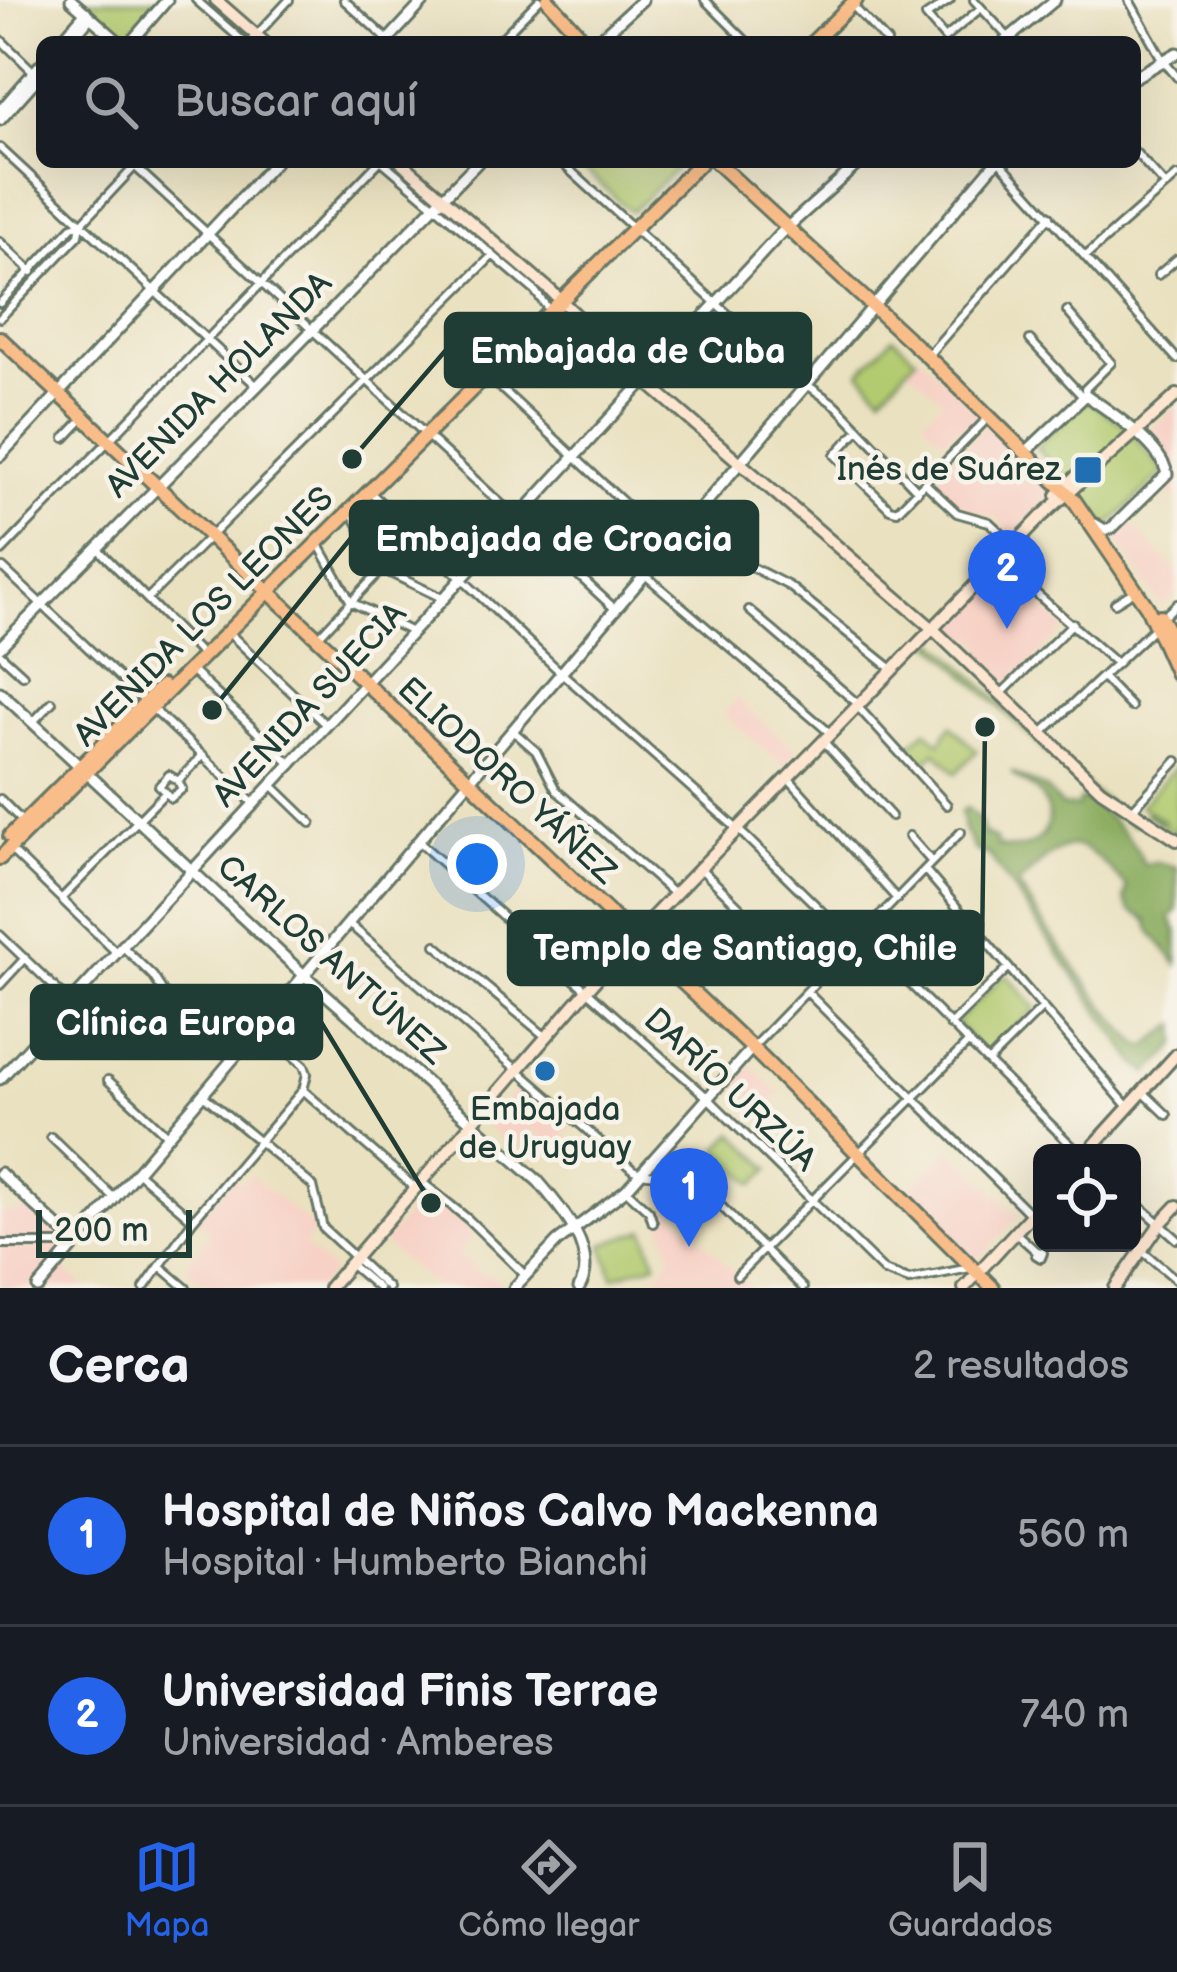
<!DOCTYPE html>
<html lang="es">
<head>
<meta charset="utf-8">
<style>
  :root { --surface:#171b24; --page:#20242c; --text:#f1f3f6; --muted:#9ea1a6; --line:#363941; --accent:#2563eb }
  body { margin:0; font-family:"Balsamiq Sans",sans-serif; background:var(--page); color:var(--text) }
  .controls { position:absolute; right:36px; bottom:36px; display:grid; overflow:hidden; border-radius:18px; box-shadow:0 12px 48px #0002 }
  .controls button { width:108px; height:108px; display:grid; place-items:center; padding:0; border:0; border-bottom:3px solid var(--line); background:var(--surface); color:var(--text); font:60px sans-serif }
  .scale { position:absolute; left:36px; bottom:30px; width:156px; box-sizing:border-box; padding-left:12px; border:6px solid #1f3d34; border-top:0; font-size:33px; line-height:42px; white-space:nowrap; color:#1f3d34; -webkit-text-stroke:9px #f7f3e8; paint-order:stroke }
  .you { position:absolute; left:477px; top:864px; width:42px; height:42px; margin:-30px; border:9px solid #fff; border-radius:50%; background:#1a73e8; box-shadow:0 0 0 18px #1a73e833 }
  .badge { display:grid; place-items:center; width:78px; height:78px; border-radius:50%; background:var(--accent); color:#fff; font-size:39px; font-weight:700 }
  .pin { position:absolute; translate:-50% -99px; filter:drop-shadow(0 3px 6px #0008) }
  .pin::after { content:''; position:absolute; top:63px; width:42px; height:36px; background:inherit; clip-path:polygon(0 0,100% 0,50% 100%) }
  .list { margin:0; padding:0; list-style:none }
  h2 { display:flex; justify-content:space-between; align-items:center; height:156px; margin:0; padding:0 48px; font-size:51px }
  h2 small { font-size:39px; font-weight:400; color:var(--muted) }
  .list li { display:grid; grid-template-columns:78px 1fr auto; gap:36px; align-items:center; box-sizing:border-box; height:180px; padding:0 48px; border-top:3px solid var(--line) }
  .list b { display:block; font-size:45px; white-space:nowrap }
  .list p { margin:0; font-size:39px; white-space:nowrap; color:var(--muted) }
  .list em { font-size:39px; font-style:normal; color:var(--muted) }
  .icon { flex:none; width:66px; height:66px; fill:none; stroke:currentColor; stroke-width:2; stroke-linecap:round; stroke-linejoin:round }
  .map { position:relative; flex:none; width:1177px; height:1288px; overflow:hidden }
  .search { position:absolute; background:var(--surface); box-shadow:0 12px 48px #0002; left:36px; right:36px; top:36px; height:132px; display:flex; align-items:center; gap:30px; box-sizing:border-box; padding:0 42px; border-radius:18px; color:var(--muted); font-size:45px }
  .sheet { height:516px; background:var(--surface) }
  nav { display:flex; justify-content:space-around; align-items:center; box-sizing:border-box; height:168px; border-top:3px solid var(--line); background:var(--surface); font-size:33px; color:var(--muted) }
  nav a { display:grid; justify-items:center; gap:6px }
  nav .on { color:var(--accent) }
  .map>svg:first-child { display:block }
  .built { fill:#f7d1c6 }
  .green { fill:#b2ca6f; stroke:#688452; stroke-width:3 }
  .forest { fill:#8dae62; stroke:#56764b; stroke-width:3 }
  .lines { fill:none; stroke-linecap:round; stroke-linejoin:round }
  .minor-casing { stroke:#667665; stroke-width:12 }
  .tertiary-casing { stroke:#667665; stroke-width:15 }
  .secondary-casing { stroke:#667665; stroke-width:16 }
  .primary-casing { stroke:#667665; stroke-width:18 }
  .minor { stroke:#fff; stroke-width:6 }
  .tertiary { stroke:#fff; stroke-width:9 }
  .secondary { stroke:#fde5d0; stroke-width:10 }
  .primary { stroke:#f9bd89; stroke-width:12 }
  .poi-dot { fill:#1f6fb2; stroke:#f7f3e8; stroke-width:4.5 }
  .labels { text-anchor:middle; dominant-baseline:central; stroke-width:9; stroke-linejoin:round; paint-order:stroke }
  .street-label { font-size:33px; fill:#1f3d34; stroke:#f7f3e8 }
  .poi-label { font-size:33px; fill:#1f3d34; stroke:#f7f3e8; text-anchor:end }
  .leader { fill:none; stroke:#1f3d34; stroke-width:4.5 }
  .callout-dot { fill:#1f3d34; stroke:#f7f3e8; stroke-width:4.5 }
  .callout { fill:#1f3d34; stroke:#1f3d34; stroke-width:4.5 }
  .callout-label { font-size:36px; text-anchor:middle; font-weight:bold; fill:#fff }
</style>
</head>
<body>
<div class="map">
<svg width="1177" height="1288" viewBox="0 0 1177 1288">
  <rect width="100%" height="100%" fill="#f7f3e8"/>
  <filter id="ink" filterUnits="userSpaceOnUse"><feTurbulence type="fractalNoise" baseFrequency=".00833" numOctaves="2"/><feDisplacementMap in="SourceGraphic" scale="24" xChannelSelector="R" yChannelSelector="G"/><feConvolveMatrix kernelMatrix="1 2 1 2 8 2 1 2 1" color-interpolation-filters="sRGB"/></filter>
  <filter id="wash" filterUnits="userSpaceOnUse"><feTurbulence type="fractalNoise" baseFrequency=".004" numOctaves="4" result="noise"/><feDisplacementMap in="SourceGraphic" scale="48" xChannelSelector="R" yChannelSelector="G"/><feGaussianBlur stdDeviation="2.7" result="paint"/><feColorMatrix in="noise" values="0 0 0 0 0 0 0 0 0 0 0 0 0 0 0 0 0 1.4 0 .05"/><feComposite in="paint" operator="in"/></filter>
  <g filter="url(#wash)">
    <rect width="100%" height="100%" fill="#eae1c0"/>
    <path class="built" d="M 920,355 L 984,420 L 968,436 L 958,427 L 944,441 L 923,420 L 943,400 L 908,368 Z
      M 1177,406 L 1177,501 L 1168,491 L 1172,461 L 1148,432 Z
      M 988,423 L 1056,490 L 1016,536 L 993,516 L 958,507 L 931,480 Z
      M 1129,521 L 1177,573 L 1177,591 L 1162,606 L 1113,535 Z
      M 1006,574 L 1039,606 L 1067,626 L 1005,689 L 974,658 L 984,646 L 972,636 L 962,646 L 948,632 Z
      M 735,698 L 798,752 L 784,767 L 725,716 Z
      M 751,1066 L 781,1094 L 765,1110 L 736,1082 Z
      M 520,1084 L 571,1128 L 555,1148 L 533,1129 L 515,1150 L 486,1126 Z
      M 950,1148 L 1019,1216 L 978,1261 L 908,1192 Z
      M 250,1175 L 323,1235 L 311,1235 L 303,1245 L 333,1271 L 319,1288 L 209,1288 L 185,1268 L 211,1232 L 197,1220 L 234,1178 L 242,1184 Z
      M 414,1206 L 432,1222 L 444,1206 L 473,1235 L 458,1254 L 482,1275 L 491,1276 L 505,1288 L 436,1288 L 383,1243 Z
      M 670,1208 L 750,1288 L 649,1288 L 672,1255 L 658,1212 Z
      M 45,1209 L 80,1242 L 60,1266 L 86,1288 L 0,1288 L 0,1213 Z"/>
    <path class="green" d="M 81,0 L 164,0 L 128,40 Z
      M 576,162 L 683,162 L 631,212 Z
      M 893,337 L 916,358 L 882,395 L 860,372 Z
      M 1087,400 L 1124,425 L 1164,472 L 1107,527 L 1080,493 L 1080,485 L 1061,475 L 1036,447 Z
      M 936,640 L 1093,792 L 1135,822 L 1133,825 L 1096,800 L 933,643 Z
      M 951,725 L 977,751 L 956,773 L 936,752 L 924,763 L 908,747 L 926,730 L 940,743 Z
      M 1177,765 L 1177,835 L 1144,813 L 1166,822 L 1140,806 Z
      M 1006,974 L 1036,1008 L 986,1056 L 956,1022 Z
      M 734,1133 L 770,1169 L 754,1185 L 718,1149 Z
      M 645,1230 L 656,1263 L 613,1277 L 603,1244 Z"/>
    <path class="forest" d="M 1011,772 L 1046,789 L 1061,806 L 1077,807 L 1080,800 L 1088,800 C 1111,821 1134,836 1144,865 L 1155,862 L 1177,867 L 1177,911 L 1170,918 L 1177,931 L 1177,964 L 1150,930 L 1147,920 L 1130,910 L 1124,899 L 1127,887 C 1077,834 1071,832 1018,884 C 1035,912 1123,1041 1146,1047 L 1177,1024 L 1177,1045 L 1149,1073 L 1137,1065 L 989,855 L 975,850 L 964,829 L 961,811 L 967,808 L 980,820 L 984,834 L 996,839 L 997,846 C 1032,857 1064,829 1040,795 C 1032,783 1019,783 1011,772 Z"/>
  </g>
  <g filter="url(#ink)">
    <g class="lines">
      <defs>
        <path id="minor" d="M 196,0 L 244,42
          M 344,0 L 388,40
          M 705,0 L 747,42
          M 950,0 L 926,16 L 945,38 L 981,8
          M 974,0 L 1008,37
          M 1129,0 L 1162,59 L 1177,77
          M 852,5 L 887,42
          M 0,39 L 42,80
          M 250,42 L 289,0
          M 498,42 L 539,0
          M 0,148 L 257,386
          M 1135,152 L 1165,185
          M 130,162 L 615,609
          M 383,162 L 535,291 L 546,306
          M 561,162 L 799,379 L 837,406 L 918,491
          M 1000,162 L 1177,359
          M 0,242 L 32,272
          M 1086,256 L 1177,176
          M 1158,275 L 1177,259
          M 0,303 L 72,227 L 81,224
          M 1067,311 L 1111,363 L 1085,389 L 1086,395
          M 0,318 L 79,235 L 81,224 L 139,162
          M 1030,340 L 1083,397
          M 931,352 L 1050,216
          M 489,377 L 669,545
          M 858,430 L 835,455 L 890,509 L 897,511 L 987,419
          M 65,438 L 83,419
          M 926,484 L 957,513 L 989,522 L 1014,545
          M 371,493 L 555,667 L 745,836 L 846,935 L 877,951
          M 352,513 L 382,569 L 442,598
          M 692,518 L 738,560 L 789,586 L 892,669
          M 319,545 L 351,602 L 414,633
          M 97,548 L 198,651
          M 2,551 L 379,162
          M 999,561 L 1117,664
          M 3,568 L 254,804
          M 644,574 L 830,733
          M 147,599 L 493,255
          M 1115,603 L 1136,590
          M 749,610 L 858,704
          M 1162,618 L 1177,604
          M 230,634 L 325,724
          M 319,636 L 382,569
          M 0,654 L 23,675
          M 190,669 L 292,765
          M 1104,679 L 1131,707
          M 1003,692 L 1073,623
          M 857,706 L 947,805
          M 34,721 L 52,702
          M 512,730 L 536,751 L 556,790 L 674,894
          M 1043,732 L 1154,628
          M 825,743 L 891,816
          M 790,780 L 897,899
          M 178,781 L 169,775 L 159,786 L 171,798 L 182,789 L 178,781 L 203,755
          M 273,786 L 311,823
          M 0,799 L 23,822
          M 1133,809 L 1177,761
          M 909,836 L 932,862
          M 419,842 L 708,1098 L 884,1271 L 909,1280 L 970,1268
          M 12,851 L 117,953
          M 700,868 L 774,941
          M 925,870 L 1128,1107
          M 62,898 L 165,793
          M 348,923 L 633,1170 C 651,1179 674,1170 695,1180 L 803,1288
          M 867,932 L 877,951 L 1079,1153
          M 0,935 L 71,1003
          M 436,945 L 545,1036
          M 123,947 L 153,976 L 173,1007 L 232,1060
          M 0,985 L 25,958
          M 807,992 L 1031,1215
          M 950,1025 L 1008,968
          M 752,1048 L 961,832
          M 988,1062 L 1043,1007
          M 108,1080 L 167,1135
          M 303,1090 L 414,1187
          M 1142,1091 L 1167,1115
          M 203,1095 L 313,1186 L 323,1228 L 388,1288
          M 51,1137 L 113,1197
          M 137,1172 L 193,1220
          M 421,1181 L 468,1219 L 525,1275
          M 626,1190 L 649,1211 L 653,1223
          M 1132,1199 L 1177,1239
          M 1017,1234 L 1037,1252
          M 0,1244 L 74,1244
          M 1141,1250 L 1177,1280
          M 1038,1251 L 1043,1253 L 1041,1258 L 1036,1255 Z
          M 350,1264 L 378,1288
          M 160,1266 L 186,1288
          M 737,1276 L 968,1043
          M 144,1288 L 193,1220 L 303,1090 L 307,1074 L 304,1065 L 259,1028"/>
        <path id="tertiary" d="M 71,0 L 119,42
          M 60,42 L 86,12
          M 69,42 L 90,17
          M 131,42 L 167,0
          M 386,42 L 425,0
          M 596,42 L 642,0
          M 1004,42 L 1055,0
          M 1135,77 L 1177,53
          M 0,111 L 42,63
          M 0,120 L 42,73
          M 1026,452 L 1086,395 C 1110,412 1161,444 1167,474 L 1112,528 L 1105,530 L 1095,524
          M 0,456 L 275,162
          M 0,647 L 478,162
          M 0,692 L 304,975 L 538,1181 C 561,1208 600,1252 579,1288
          M 0,1079 L 780,234 L 860,162
          M 0,1173 L 76,1244
          M 38,1288 L 996,162
          M 514,1288 L 557,1242 L 626,1190 L 752,1048"/>
        <path id="secondary" d="M 216,0 L 264,42
          M 401,162 L 551,291 L 652,387 L 932,628 L 1101,790 L 1177,840
          M 1057,495 L 1087,466
          M 1087,1153 L 1177,1054
          M 329,1288 L 633,937 L 1041,517 L 1177,395
          M 964,1288 L 1042,1203
          M 1115,1288 L 1160,1224 L 1177,1206"/>
        <path id="primary" d="M 548,0 L 586,42
          M 813,42 L 856,0
          M 716,162 L 928,357 L 1074,500 L 1147,607 L 1177,674
          M 0,338 L 752,1048 L 993,1288
          M 1160,616 L 1177,647
          M 10,836 L 162,686
          M 0,858 L 701,162"/>
      </defs>
      <use href="#minor" class="minor-casing"/>
      <use href="#tertiary" class="tertiary-casing"/>
      <use href="#secondary" class="secondary-casing"/>
      <use href="#primary" class="primary-casing"/>
      <use href="#minor" class="minor"/>
      <use href="#tertiary" class="tertiary"/>
      <use href="#secondary" class="secondary"/>
      <use href="#primary" class="primary"/>
    </g>
  </g>
  <g class="poi-dot">
    <rect x="1073" y="455" width="30" height="30" rx="6"/>
    <circle cx="545" cy="1071" r="12"/>
  </g>
  <g class="labels">
    <g class="street-label">
      <text transform="translate(219 385) rotate(-45)">AVENIDA HOLANDA</text>
      <text transform="translate(204 617) rotate(-45)">AVENIDA LOS LEONES</text>
      <text transform="translate(310 705) rotate(-47)">AVENIDA SUECIA</text>
      <text transform="translate(507 781) rotate(43)">ELIODORO YÁÑEZ</text>
      <text transform="translate(331 960) rotate(42)">CARLOS ANTÚNEZ</text>
      <text transform="translate(730 1090) rotate(43)">DARÍO URZÚA</text>
    </g>
    <g class="poi-label">
      <text x="1061" y="470">Inés de Suárez</text>
      <text x="545" y="1110" text-anchor="middle">Embajada<tspan x="545" dy="38">de Uruguay</tspan></text>
    </g>
  </g>
  <path class="leader" d="M352 459L446 350M212 710L351 538M985 727L982 948M431 1203L321 1022"/>
  <g class="callout-dot">
    <circle cx="352" cy="459" r="12"/>
    <circle cx="212" cy="710" r="12"/>
    <circle cx="985" cy="727" r="12"/>
    <circle cx="431" cy="1203" r="12"/>
  </g>
  <g class="callout">
    <rect x="446" y="314" width="364" height="72" rx="12"/>
    <rect x="351" y="502" width="406" height="72" rx="12"/>
    <rect x="509" y="912" width="473" height="72" rx="12"/>
    <rect x="32" y="986" width="289" height="72" rx="12"/>
  </g>
  <g class="callout-label">
    <text x="628" y="363">Embajada de Cuba</text>
    <text x="554" y="551">Embajada de Croacia</text>
    <text x="745" y="960">Templo de Santiago, Chile</text>
    <text x="176" y="1035">Clínica Europa</text>
  </g>
</svg>
<div class="controls">
<button><svg class="icon" aria-label="locate" viewBox="0 0 24 24"><circle cx="12" cy="12" r="6"/><path d="M12 2v4M12 18v4M2 12h4M18 12h4"/></svg></button>
</div>
<div class="scale">200 m</div>
<div class="you"></div>
<div class="pin badge" style="left:689px;top:1247px">1</div>
<div class="pin badge" style="left:1007px;top:629px">2</div>
<div class="search"><svg class="icon" aria-label="search" viewBox="0 0 24 24"><circle cx="10" cy="10" r="6"/><path d="M15 15l6 6"/></svg>Buscar aquí</div>
</div>
<section class="sheet">
<h2>Cerca<small>2 resultados</small></h2>
<ul class="list">
<li><span class="badge">1</span><div><b>Hospital de Niños Calvo Mackenna</b><p>Hospital · Humberto Bianchi</p></div><em>560 m</em></li>
<li><span class="badge">2</span><div><b>Universidad Finis Terrae</b><p>Universidad · Amberes</p></div><em>740 m</em></li>
</ul>
</section>
<nav>
<a class="on"><svg class="icon" aria-label="map" viewBox="0 0 24 24"><path d="M3 6l6-2 6 2 6-2v14l-6 2-6-2-6 2zM9 4v14M15 6v14"/></svg>Mapa</a>
<a><svg class="icon" aria-label="directions" viewBox="0 0 24 24"><path d="M12 3l9 9-9 9-9-9zM9 14v-3h6M13 9l2 2-2 2"/></svg>Cómo llegar</a>
<a><svg class="icon" aria-label="saved" viewBox="0 0 24 24"><path d="M7 4h10v16l-5-4-5 4z"/></svg>Guardados</a>
</nav>
</body>
</html>
